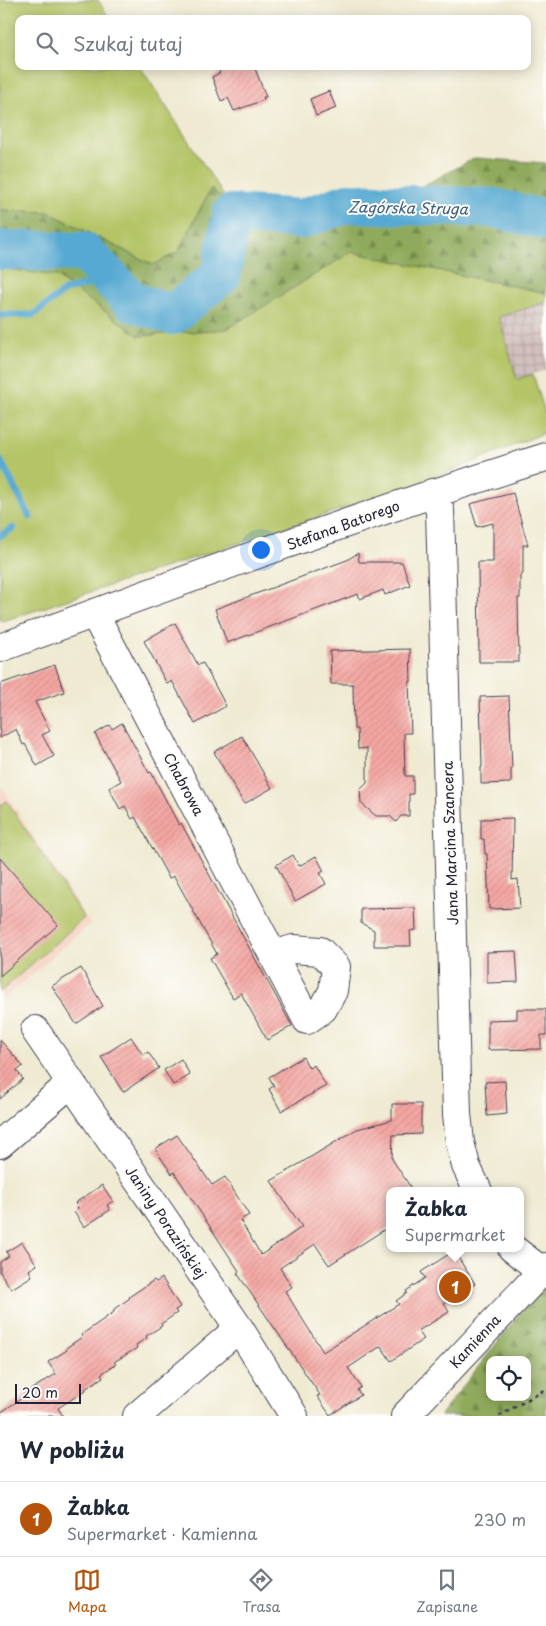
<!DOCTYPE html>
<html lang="pl">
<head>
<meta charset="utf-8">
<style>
  :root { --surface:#fff; --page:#f6f6f7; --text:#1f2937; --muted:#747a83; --line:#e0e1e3; --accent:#b45309 }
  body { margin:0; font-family:"Playpen Sans",sans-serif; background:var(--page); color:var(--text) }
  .controls { position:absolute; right:15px; bottom:15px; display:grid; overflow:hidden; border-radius:10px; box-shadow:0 2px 12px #0003 }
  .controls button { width:45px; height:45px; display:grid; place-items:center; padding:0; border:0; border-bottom:1px solid var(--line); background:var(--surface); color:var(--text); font:25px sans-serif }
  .scale { position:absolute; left:15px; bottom:12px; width:66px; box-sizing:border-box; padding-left:5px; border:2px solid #22223b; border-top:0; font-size:14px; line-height:18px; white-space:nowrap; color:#22223b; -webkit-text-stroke:4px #fdfcf7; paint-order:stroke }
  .you { position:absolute; left:260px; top:549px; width:18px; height:18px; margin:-12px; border:4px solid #fff; border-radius:50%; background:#1a73e8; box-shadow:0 0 0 8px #1a73e833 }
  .badge { display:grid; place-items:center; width:32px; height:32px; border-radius:50%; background:var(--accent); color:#fff; font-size:16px; font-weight:700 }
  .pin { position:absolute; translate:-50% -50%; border:2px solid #fff; box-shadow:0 1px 5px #0006 }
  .popup { position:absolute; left:386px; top:1187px; width:138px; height:65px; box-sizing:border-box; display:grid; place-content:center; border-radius:10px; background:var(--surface); filter:drop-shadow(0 1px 4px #0005); font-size:16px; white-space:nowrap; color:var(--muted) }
  .popup b { font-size:19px; color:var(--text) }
  .popup::after { content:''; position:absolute; left:50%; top:100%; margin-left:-10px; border:10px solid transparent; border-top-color:var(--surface) }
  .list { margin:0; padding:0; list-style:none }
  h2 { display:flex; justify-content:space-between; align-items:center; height:65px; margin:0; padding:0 20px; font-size:21px }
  h2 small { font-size:16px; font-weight:400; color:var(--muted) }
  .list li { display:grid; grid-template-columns:32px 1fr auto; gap:15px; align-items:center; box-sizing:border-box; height:75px; padding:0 20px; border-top:1px solid var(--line) }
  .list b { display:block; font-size:19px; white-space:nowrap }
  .list p { margin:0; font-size:16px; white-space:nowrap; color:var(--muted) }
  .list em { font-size:16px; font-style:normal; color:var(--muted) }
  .icon { flex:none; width:28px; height:28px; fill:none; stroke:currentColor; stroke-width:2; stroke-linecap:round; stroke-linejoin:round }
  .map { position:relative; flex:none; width:546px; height:1416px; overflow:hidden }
  .search { position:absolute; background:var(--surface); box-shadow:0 2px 12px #0003; left:15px; right:15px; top:15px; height:55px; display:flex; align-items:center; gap:12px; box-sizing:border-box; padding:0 18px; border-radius:10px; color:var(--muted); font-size:19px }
  .sheet { height:140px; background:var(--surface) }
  nav { display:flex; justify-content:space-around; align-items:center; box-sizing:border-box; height:70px; border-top:1px solid var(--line); background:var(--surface); font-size:14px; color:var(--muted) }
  nav a { display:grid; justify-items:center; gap:2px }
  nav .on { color:var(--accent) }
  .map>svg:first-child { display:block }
  .built { fill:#f5d3c2 }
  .industrial { fill:url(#industrial-grid) }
  .green { fill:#b4c466; stroke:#6b7350 }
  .forest { fill:url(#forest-firs); stroke:#58664b; fill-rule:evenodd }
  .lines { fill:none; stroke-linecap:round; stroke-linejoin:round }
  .stream { stroke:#57a9d2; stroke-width:7 }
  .river { stroke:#57a9d2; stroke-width:40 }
  .building { fill:url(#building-hatch) }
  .minor-casing { stroke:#414052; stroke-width:30 }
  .path { stroke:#414052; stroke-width:3; stroke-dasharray:4 4; stroke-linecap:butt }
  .minor { stroke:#fff; stroke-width:28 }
  .labels { text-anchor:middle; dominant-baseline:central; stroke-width:4; stroke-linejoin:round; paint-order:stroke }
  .street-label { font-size:14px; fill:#22223b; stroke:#fdfcf7 }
  .water-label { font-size:15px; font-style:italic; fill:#3a5f7f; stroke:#fdfcf7 }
</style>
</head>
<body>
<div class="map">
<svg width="546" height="1416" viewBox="0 0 546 1416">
  <defs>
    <pattern id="industrial-grid" width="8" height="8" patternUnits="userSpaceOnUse" patternTransform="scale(1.25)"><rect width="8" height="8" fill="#d1c0bd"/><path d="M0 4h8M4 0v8" fill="none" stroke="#b3a5a3"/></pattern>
    <pattern id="forest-firs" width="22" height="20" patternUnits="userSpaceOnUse" patternTransform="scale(1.25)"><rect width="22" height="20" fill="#8faa5b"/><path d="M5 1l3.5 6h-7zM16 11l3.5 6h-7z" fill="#748a4c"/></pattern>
    <pattern id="building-hatch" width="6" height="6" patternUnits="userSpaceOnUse" patternTransform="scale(1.25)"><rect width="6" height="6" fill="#f4a7a3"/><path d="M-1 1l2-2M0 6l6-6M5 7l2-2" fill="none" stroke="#d18f8d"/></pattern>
  </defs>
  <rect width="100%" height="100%" fill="#fdfcf7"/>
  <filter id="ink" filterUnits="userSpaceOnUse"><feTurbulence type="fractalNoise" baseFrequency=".02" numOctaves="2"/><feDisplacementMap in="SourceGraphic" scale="10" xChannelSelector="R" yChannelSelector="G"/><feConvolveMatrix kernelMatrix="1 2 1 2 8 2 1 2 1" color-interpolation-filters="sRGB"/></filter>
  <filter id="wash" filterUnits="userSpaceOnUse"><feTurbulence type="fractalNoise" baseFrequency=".0096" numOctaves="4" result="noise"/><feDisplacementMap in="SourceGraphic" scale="20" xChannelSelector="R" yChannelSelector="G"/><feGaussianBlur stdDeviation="1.12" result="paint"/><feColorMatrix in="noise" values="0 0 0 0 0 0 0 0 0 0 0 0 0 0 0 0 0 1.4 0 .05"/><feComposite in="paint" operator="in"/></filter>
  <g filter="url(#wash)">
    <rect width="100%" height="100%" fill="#efead1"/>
    <path class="built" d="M 0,784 L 90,924 L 0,1002 Z"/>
    <path class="industrial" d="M 546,302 L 546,370 L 517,379 L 499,317 Z"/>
    <path class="green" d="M 0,0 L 98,0 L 110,19 L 19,19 L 19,66 L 140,66 L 229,204 L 211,188 L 178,252 L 153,265 L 48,212 L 0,210 Z
      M 351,252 L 546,293 L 546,302 L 499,317 L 517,379 L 533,374 L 546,416 L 546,432 L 424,482 L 0,622 L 0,268 L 56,276 L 139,336 L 227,329 Z
      M 7,801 L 84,918 L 0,992 L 0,806 Z"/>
    <path class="forest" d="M 475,158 L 546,163 L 546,293 L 351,252 L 227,329 L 139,336 L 56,276 L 0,268 L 0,210 L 48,212 L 153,265 L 178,252 L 211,188 L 229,204 L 406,195 Z
      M 546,1281 L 546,1416 L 440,1416 L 542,1285 ZM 490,1360 L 527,1360 L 527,1397 L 490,1397 Z"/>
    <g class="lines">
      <path class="stream" d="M 0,315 L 33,315 L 66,290 L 111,279
        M 0,460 L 30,517
        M 0,536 L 13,528"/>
      <path class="river" d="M 0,250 L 84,252 L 133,302 L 172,315 L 221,275 L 232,214 L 301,219 L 348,203 L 494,208 L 546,220"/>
    </g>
    <g id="blocks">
      <path class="building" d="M 217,66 L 254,66 L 266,97 L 263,97 L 264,100 L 234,111 L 228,98 L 221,101 L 212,77 L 220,73 Z
        M 329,91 L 336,108 L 316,116 L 310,99 Z
        M 513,493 L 528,545 L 523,545 L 523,574 L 520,575 L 520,598 L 518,598 L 519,662 L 479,662 L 478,562 L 493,562 L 493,523 L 477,527 L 470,504 Z
        M 358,553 L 359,562 L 402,562 L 410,585 L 385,595 L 383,590 L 360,599 L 358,594 L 227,643 L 215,609 L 347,560 Z
        M 175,623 L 198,665 L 203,663 L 226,706 L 195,724 L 172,681 L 167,684 L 144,641 Z
        M 410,649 L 411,682 L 409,682 L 411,733 L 404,733 L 405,776 L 413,776 L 413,794 L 409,794 L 409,816 L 401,816 L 396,822 L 390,816 L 376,816 L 361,803 L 360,790 L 367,783 L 367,748 L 358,749 L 357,729 L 354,729 L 353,684 L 331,684 L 330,651 Z
        M 55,665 L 64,692 L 35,702 L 50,731 L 42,735 L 54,756 L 37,766 L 25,744 L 23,745 L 16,729 L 0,738 L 0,684 Z
        M 509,696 L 512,769 L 511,769 L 511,783 L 481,784 L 481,767 L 482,767 L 480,697 Z
        M 122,723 L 149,773 L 151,772 L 179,825 L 181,823 L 292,1026 L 267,1040 L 241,993 L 233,998 L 210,958 L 217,954 L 174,876 L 169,878 L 135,817 L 132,819 L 125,806 L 120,809 L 109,788 L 121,781 L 95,734 L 110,725 L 112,729 Z
        M 242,736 L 272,788 L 244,804 L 214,752 Z
        M 513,818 L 512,880 L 518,879 L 520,908 L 489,909 L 487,854 L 485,854 L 484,839 L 481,839 L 481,819 Z
        M 293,855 L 299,866 L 316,856 L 324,871 L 320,873 L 326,884 L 295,901 L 276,865 Z
        M 0,858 L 58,925 L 0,976 Z
        M 415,908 L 416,930 L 410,931 L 411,946 L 374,946 L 374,930 L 361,923 L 361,909 Z
        M 516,951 L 518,982 L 487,983 L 487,952 Z
        M 81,968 L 103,1006 L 76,1024 L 52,986 Z
        M 517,1009 L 546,1009 L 546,1035 L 541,1035 L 541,1049 L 488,1050 L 488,1020 L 517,1019 Z
        M 131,1037 L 143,1055 L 148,1052 L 159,1068 L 123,1092 L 101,1057 Z
        M 0,1040 L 23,1066 L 17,1071 L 23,1079 L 0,1099 Z
        M 303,1057 L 309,1068 L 314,1065 L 326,1086 L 281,1111 L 269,1089 L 274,1086 L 269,1077 Z
        M 181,1059 L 190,1075 L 173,1085 L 164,1070 Z
        M 505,1081 L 507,1114 L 487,1116 L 485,1082 Z
        M 392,1104 L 421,1104 L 421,1134 L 393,1135 L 392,1159 L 413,1191 L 390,1191 L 390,1226 L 329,1265 L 315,1244 L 280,1268 L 292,1287 L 285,1291 L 323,1352 L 399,1304 L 396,1301 L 407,1293 L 406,1291 L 425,1278 L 421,1272 L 454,1251 L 475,1284 L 444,1303 L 449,1312 L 418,1331 L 424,1339 L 391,1361 L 381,1346 L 348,1368 L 361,1387 L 357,1390 L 361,1395 L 330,1415 L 317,1396 L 320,1395 L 237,1273 L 239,1271 L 174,1172 L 172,1174 L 155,1149 L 177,1135 L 212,1185 L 225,1177 L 249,1215 L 240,1220 L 261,1255 L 302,1227 L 271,1181 L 357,1129 L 392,1120 Z
        M 102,1185 L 113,1201 L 107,1205 L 110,1210 L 84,1227 L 74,1212 L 78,1208 L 75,1203 Z
        M 22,1242 L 37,1265 L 29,1270 L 32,1276 L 11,1289 L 0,1272 L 0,1262 L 9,1256 L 6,1252 Z
        M 162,1278 L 180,1307 L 175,1310 L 177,1313 L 161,1324 L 162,1326 L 146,1336 L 147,1338 L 136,1345 L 137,1348 L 114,1362 L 116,1364 L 101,1374 L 103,1377 L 85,1389 L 86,1390 L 58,1408 L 63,1416 L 0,1416 L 0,1413 L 25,1396 L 24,1394 L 56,1374 L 48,1362 L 67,1350 L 66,1348 L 82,1337 L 81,1335 L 114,1312 L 114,1309 L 130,1298 L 129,1297 L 154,1280 L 156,1282 Z"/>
    </g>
  </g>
  <g filter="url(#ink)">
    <use href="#blocks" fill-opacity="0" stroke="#414052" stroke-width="1"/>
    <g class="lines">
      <defs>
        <path id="minor" d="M 432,493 L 440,510 L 457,1114 L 460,1142 L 466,1166 L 478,1191
          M 94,613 L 307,1020 L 323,1009 L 333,991 L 336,967 L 320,951 L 293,949 L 273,955
          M 0,648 C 181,581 362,515 546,457
          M 35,1030 L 239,1328 L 294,1416
          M 0,1144 L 71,1083
          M 512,1248 L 542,1271
          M 137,1416 L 239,1328
          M 405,1416 L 546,1267"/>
      </defs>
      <use href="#minor" class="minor-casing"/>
      <path class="path" d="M 499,1416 L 546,1389"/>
      <use href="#minor" class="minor"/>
    </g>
  </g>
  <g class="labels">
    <g class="street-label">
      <text transform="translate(343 525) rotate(-20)">Stefana Batorego</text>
      <text transform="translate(184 784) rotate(62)">Chabrowa</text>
      <text transform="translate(450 843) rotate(-92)">Jana Marcina Szancera</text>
      <text transform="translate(166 1222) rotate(56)">Janiny Porazińskiej</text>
      <text transform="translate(475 1341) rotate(-47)">Kamienna</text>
    </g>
    <g class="water-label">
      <text transform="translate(408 207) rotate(1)">Zagórska Struga</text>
    </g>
  </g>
</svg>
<div class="controls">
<button><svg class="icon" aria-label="locate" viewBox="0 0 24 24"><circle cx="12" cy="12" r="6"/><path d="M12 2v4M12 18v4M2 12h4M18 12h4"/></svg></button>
</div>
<div class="scale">20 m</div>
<div class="you"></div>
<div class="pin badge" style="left:455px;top:1287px">1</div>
<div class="popup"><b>Żabka</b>Supermarket</div>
<div class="search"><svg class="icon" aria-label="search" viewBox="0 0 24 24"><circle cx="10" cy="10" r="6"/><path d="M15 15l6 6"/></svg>Szukaj tutaj</div>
</div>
<section class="sheet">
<h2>W pobliżu<small></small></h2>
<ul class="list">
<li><span class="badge">1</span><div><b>Żabka</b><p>Supermarket · Kamienna</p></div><em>230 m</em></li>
</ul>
</section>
<nav>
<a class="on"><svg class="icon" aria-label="map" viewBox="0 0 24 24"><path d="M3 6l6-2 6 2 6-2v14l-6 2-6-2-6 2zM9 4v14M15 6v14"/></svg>Mapa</a>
<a><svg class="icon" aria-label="directions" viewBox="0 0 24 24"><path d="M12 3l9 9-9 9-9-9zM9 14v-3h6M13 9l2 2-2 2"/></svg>Trasa</a>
<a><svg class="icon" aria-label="saved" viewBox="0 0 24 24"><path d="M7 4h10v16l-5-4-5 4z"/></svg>Zapisane</a>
</nav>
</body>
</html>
